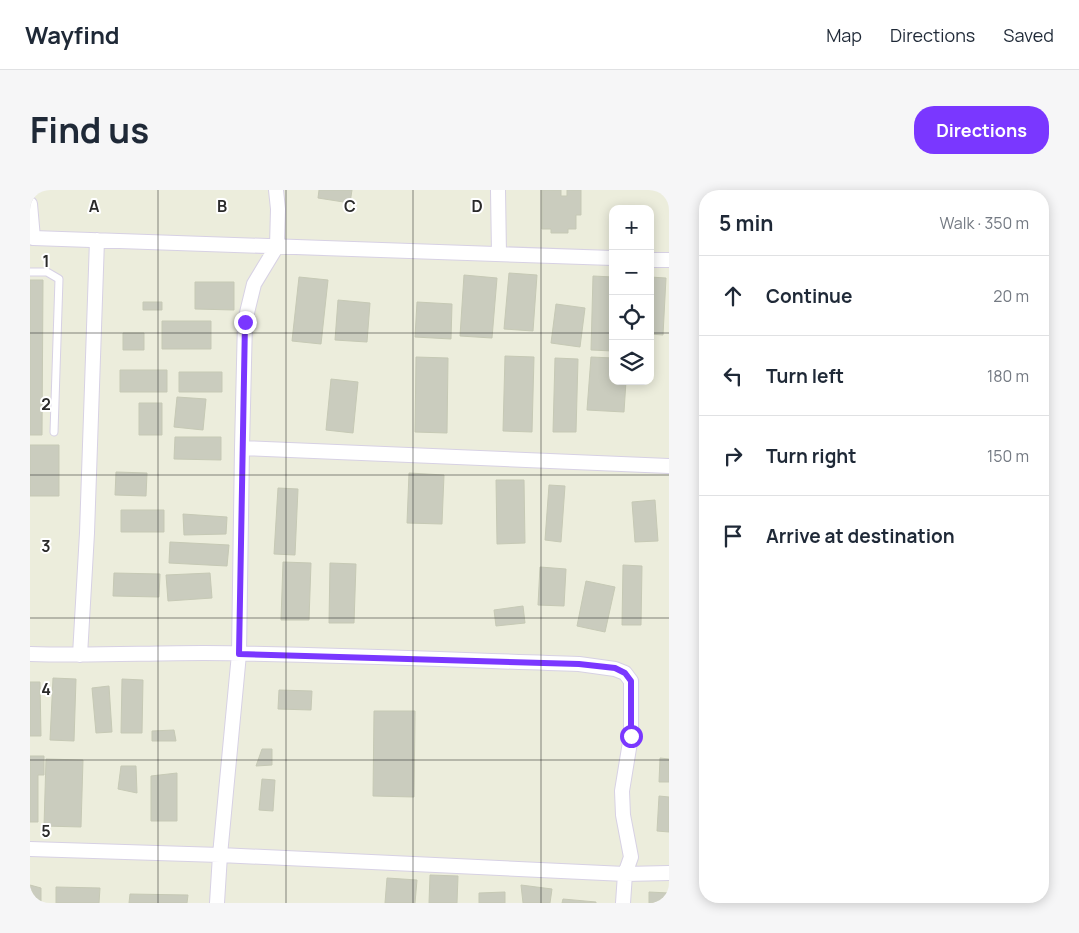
<!DOCTYPE html>
<html lang="en">
<head>
<meta charset="utf-8">
<style>
  :root { --surface:#fff; --page:#f6f6f7; --text:#1f2937; --muted:#747a83; --line:#e0e1e3; --accent:#7a37ff }
  body { margin:0; font-family:Manrope,sans-serif; background:var(--page); color:var(--text) }
  .controls { position:absolute; right:15px; top:15px; display:grid; overflow:hidden; border-radius:10px; box-shadow:0 2px 12px #0003 }
  .controls button { width:45px; height:45px; display:grid; place-items:center; padding:0; border:0; border-bottom:1px solid var(--line); background:var(--surface); color:var(--text); font:25px sans-serif }
  .stop { position:absolute; width:15px; height:15px; margin:-11px; border:4px solid #7a37ff; border-radius:50%; background:#fff }
  .stop.end { background:#7a37ff; border-color:#fff; box-shadow:0 1px 5px #0008 }
  .list { margin:0; padding:0; list-style:none }
  h2 { display:flex; justify-content:space-between; align-items:center; height:65px; margin:0; padding:0 20px; font-size:21px }
  h2 small { font-size:16px; font-weight:400; color:var(--muted) }
  .list li { display:grid; grid-template-columns:32px 1fr auto; gap:15px; align-items:center; box-sizing:border-box; height:80px; padding:0 20px; border-top:1px solid var(--line) }
  .list b { display:block; font-size:19px; white-space:nowrap }
  .list em { font-size:16px; font-style:normal; color:var(--muted) }
  .icon { flex:none; width:28px; height:28px; fill:none; stroke:currentColor; stroke-width:2; stroke-linecap:round; stroke-linejoin:round }
  .map { position:relative; flex:none; width:639px; height:713px; overflow:hidden; border-radius:20px }
  header { display:flex; align-items:center; gap:30px; box-sizing:border-box; height:70px; padding:0 25px; background:var(--surface); border-bottom:1px solid var(--line) }
  header strong { font-size:24px }
  nav { display:flex; gap:28px; margin-inline-start:auto; font-size:18px }
  .intro { display:flex; align-items:center; justify-content:space-between; box-sizing:border-box; height:120px; padding:0 30px }
  h1 { margin:0; font-size:35px }
  .button { padding:12px 22px; border-radius:20px; background:var(--accent); color:#fff; font-size:18px; font-weight:700 }
  main { display:flex; gap:30px; padding:0 30px }
  aside { flex:1; background:var(--surface); border-radius:20px; box-shadow:0 2px 12px #0003 }
  .map>svg:first-child { display:block }
  .building { fill:#caccbe; stroke:#c6c9b5 }
  .lines { fill:none; stroke-linecap:round; stroke-linejoin:round }
  .service-casing { stroke:#d7d1e4; stroke-width:9 }
  .minor-casing { stroke:#d7d1e4; stroke-width:16 }
  .service { stroke:#fff; stroke-width:7 }
  .minor { stroke:#fff; stroke-width:14 }
  .route { stroke:#7a37ff; stroke-width:6 }
  .grid { fill:none; stroke:#2a2a2a; stroke-width:1; stroke-opacity:0.55 }
  .grid-label { font-size:16px; text-anchor:middle; font-weight:bold; fill:#2a2a2a; stroke:#fff; stroke-width:4; stroke-linejoin:round; paint-order:stroke }
</style>
</head>
<body>
<header>
<strong>Wayfind</strong>
<nav><a>Map</a><a>Directions</a><a>Saved</a></nav>
</header>
<div class="intro"><h1>Find us</h1><a class="button">Directions</a></div>
<main>
<div class="map">
<svg width="639" height="713" viewBox="0 0 639 713">
  <rect width="100%" height="100%" fill="#eceddc"/>
  <path class="building" d="M 289,0 L 322,0 L 320,13 L 288,8 Z
    M 512,0 L 531,0 L 531,6 L 537,6 L 537,0 L 551,0 L 551,25 L 546,25 L 546,39 L 538,39 L 538,43 L 521,43 L 521,39 L 512,39 Z
    M 479,83 L 507,85 L 503,141 L 474,139 Z
    M 434,85 L 467,88 L 462,148 L 430,146 Z
    M 563,86 L 583,87 L 583,161 L 561,160 Z
    M 269,87 L 298,90 L 291,154 L 262,151 Z
    M 620,87 L 636,88 L 633,145 L 620,144 Z
    M 0,90 L 13,90 L 12,245 L 0,245 Z
    M 165,92 L 204,92 L 204,120 L 165,119 Z
    M 308,110 L 340,113 L 337,152 L 305,150 Z
    M 113,112 L 132,112 L 132,120 L 113,120 Z
    M 387,112 L 422,114 L 421,149 L 385,147 Z
    M 526,114 L 555,118 L 550,157 L 521,153 Z
    M 132,131 L 181,131 L 181,159 L 132,159 Z
    M 93,143 L 114,143 L 114,160 L 93,160 Z
    M 475,166 L 504,167 L 502,242 L 473,241 Z
    M 386,167 L 418,168 L 417,243 L 385,242 Z
    M 561,167 L 583,168 L 583,191 L 596,191 L 594,222 L 557,220 Z
    M 525,168 L 548,169 L 546,242 L 523,242 Z
    M 90,180 L 137,180 L 137,202 L 90,202 Z
    M 149,182 L 192,182 L 192,202 L 149,202 Z
    M 301,189 L 328,192 L 323,243 L 296,240 Z
    M 147,207 L 176,209 L 173,240 L 144,237 Z
    M 109,213 L 132,213 L 132,245 L 109,245 Z
    M 145,247 L 191,247 L 191,270 L 144,269 Z
    M 0,255 L 29,255 L 29,306 L 0,306 Z
    M 86,282 L 117,283 L 116,306 L 85,305 Z
    M 379,283 L 414,285 L 412,334 L 377,333 Z
    M 466,290 L 494,290 L 495,353 L 467,354 Z
    M 519,295 L 535,296 L 531,352 L 515,350 Z
    M 248,298 L 268,299 L 265,365 L 244,364 Z
    M 625,310 L 628,351 L 605,352 L 602,312 Z
    M 91,320 L 134,320 L 134,342 L 91,342 Z
    M 153,324 L 197,327 L 196,344 L 154,345 Z
    M 140,352 L 199,355 L 197,376 L 139,373 Z
    M 253,372 L 281,373 L 279,430 L 251,430 Z
    M 300,373 L 326,374 L 324,433 L 299,433 Z
    M 593,375 L 612,376 L 611,435 L 592,435 Z
    M 510,377 L 536,379 L 534,416 L 508,415 Z
    M 84,383 L 130,384 L 129,407 L 83,406 Z
    M 180,383 L 182,408 L 138,411 L 136,385 Z
    M 556,391 L 585,397 L 575,442 L 547,436 Z
    M 493,416 L 495,433 L 466,436 L 464,420 Z
    M 23,488 L 46,489 L 44,551 L 20,550 Z
    M 92,489 L 113,490 L 112,543 L 91,543 Z
    M 0,492 L 10,492 L 11,546 L 0,546 Z
    M 79,496 L 82,542 L 66,543 L 62,498 Z
    M 249,500 L 282,501 L 281,520 L 248,519 Z
    M 344,521 L 385,521 L 384,607 L 343,606 Z
    M 144,540 L 146,551 L 122,551 L 122,541 Z
    M 232,559 L 242,559 L 242,575 L 226,576 Z
    M 0,566 L 14,566 L 14,585 L 8,585 L 8,632 L 0,632 Z
    M 630,568 L 639,569 L 639,592 L 629,592 Z
    M 16,569 L 53,570 L 51,637 L 14,636 Z
    M 91,576 L 106,576 L 107,603 L 88,599 Z
    M 147,583 L 147,631 L 121,631 L 121,586 Z
    M 232,589 L 245,590 L 243,621 L 229,620 Z
    M 629,606 L 639,607 L 639,642 L 627,641 Z
    M 400,685 L 428,686 L 427,713 L 399,713 Z
    M 357,688 L 387,690 L 385,713 L 355,713 Z
    M 0,695 L 11,698 L 11,713 L 0,713 Z
    M 491,695 L 522,699 L 520,713 L 493,713 Z
    M 26,697 L 70,698 L 69,713 L 26,713 Z
    M 475,702 L 475,713 L 449,713 L 449,703 Z
    M 619,702 L 639,703 L 639,713 L 619,713 Z
    M 100,704 L 158,705 L 157,713 L 99,713 Z
    M 533,709 L 566,712 L 566,713 L 532,713 Z"/>
  <g class="lines">
    <defs>
      <path id="service" d="M 0,82 L 17,82 L 29,89 L 24,242"/>
      <path id="minor" d="M 468,0 L 469,64
        M 0,14 L 3,48 L 583,68
        M 620,70 L 639,70
        M 212,258 L 215,131 L 224,94 L 247,56 L 248,19 L 246,0
        M 0,464 C 58,466 116,463 174,463 C 299,464 424,470 549,474 L 585,479 L 595,483 L 601,491 L 601,546 L 592,601 L 593,625 L 601,667 L 595,684 L 593,713
        M 50,465 L 57,343 L 67,50
        M 0,659 L 190,665 L 595,684 L 639,683
        M 187,713 L 190,665 L 209,464 L 212,258 L 639,276"/>
    </defs>
    <use href="#service" class="service-casing"/>
    <use href="#minor" class="minor-casing"/>
    <use href="#service" class="service"/>
    <use href="#minor" class="minor"/>
  </g>
  <g class="lines">
    <path class="route" d="M 215,132 L 209,464 L 549,474 L 585,478 L 595,483 L 601,491 L 601,546"/>
  </g>
  <path class="grid" d="M 128,0 L 128,713M 256,0 L 256,713M 383,0 L 383,713M 511,0 L 511,713M 0,143 L 583,143M 620,143 L 639,143M 0,285 L 639,285M 0,428 L 639,428M 0,570 L 639,570"/>
  <g class="grid-label">
    <text x="64" y="22">A</text>
    <text x="192" y="22">B</text>
    <text x="320" y="22">C</text>
    <text x="447" y="22">D</text>
    <text x="16" y="77">1</text>
    <text x="16" y="220">2</text>
    <text x="16" y="362">3</text>
    <text x="16" y="505">4</text>
    <text x="16" y="647">5</text>
  </g>
</svg>
<div class="controls">
<button>+</button>
<button>−</button>
<button><svg class="icon" aria-label="locate" viewBox="0 0 24 24"><circle cx="12" cy="12" r="6"/><path d="M12 2v4M12 18v4M2 12h4M18 12h4"/></svg></button>
<button><svg class="icon" aria-label="layers" viewBox="0 0 24 24"><path d="M12 4l9 5-9 5-9-5zM3 14l9 5 9-5"/></svg></button>
</div>
<div class="stop" style="left:601px;top:546px"></div>
<div class="stop end" style="left:215px;top:132px"></div>
</div>
<aside>
<h2>5 min<small>Walk · 350 m</small></h2>
<ul class="list">
<li><svg class="icon" aria-label="ahead" viewBox="0 0 24 24"><path d="M12 20V5M6 11l6-6 6 6"/></svg><div><b>Continue</b></div><em>20 m</em></li>
<li><svg class="icon" aria-label="left" viewBox="0 0 24 24"><path d="M17 20v-9H6M10 6l-5 5 5 5"/></svg><div><b>Turn left</b></div><em>180 m</em></li>
<li><svg class="icon" aria-label="right" viewBox="0 0 24 24"><path d="M7 20v-9h11M14 6l5 5-5 5"/></svg><div><b>Turn right</b></div><em>150 m</em></li>
<li><svg class="icon" aria-label="arrive" viewBox="0 0 24 24"><path d="M6 21V4h12l-3 4 3 4H6"/></svg><div><b>Arrive at destination</b></div></li>
</ul>
</aside>
</main>
</body>
</html>
